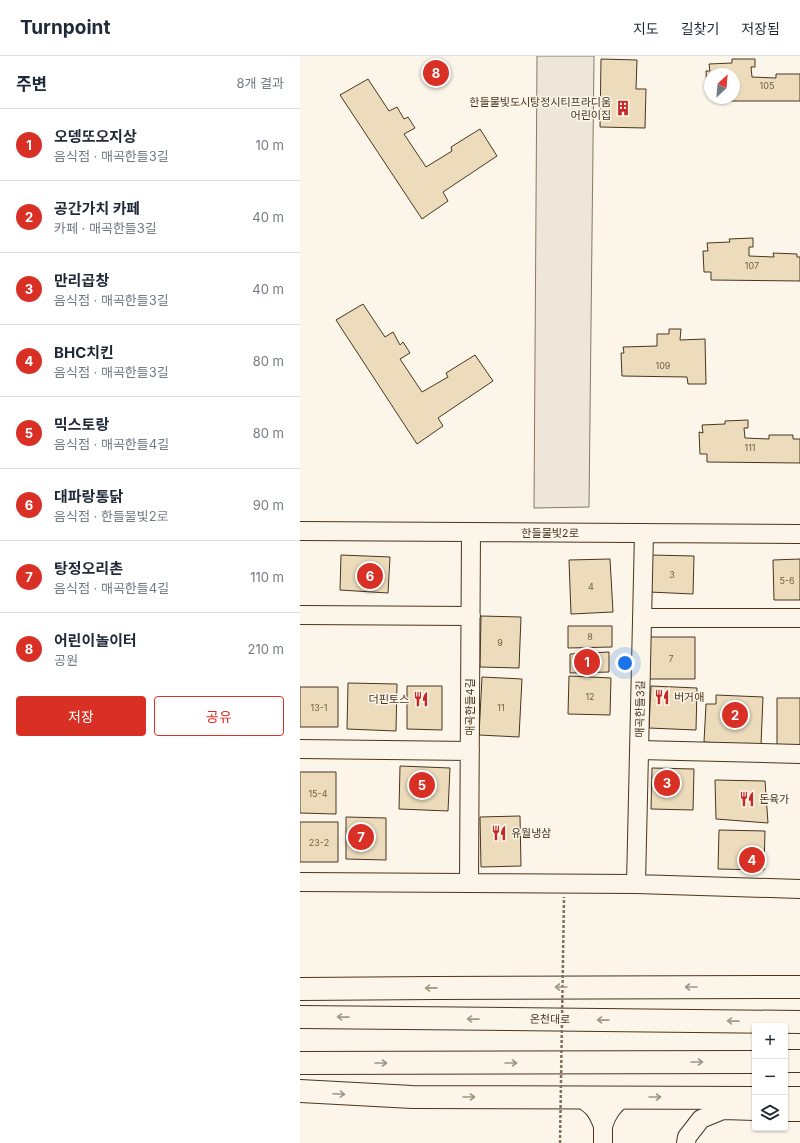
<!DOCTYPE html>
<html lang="ko">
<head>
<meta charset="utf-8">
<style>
  :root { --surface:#fff; --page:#f2f2f3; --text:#1f2937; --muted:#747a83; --line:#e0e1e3; --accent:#d93025 }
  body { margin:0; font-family:Inter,"Noto Sans KR",sans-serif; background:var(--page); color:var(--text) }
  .controls { position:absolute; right:12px; bottom:12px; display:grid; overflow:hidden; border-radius:4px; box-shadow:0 1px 3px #0004 }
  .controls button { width:36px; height:36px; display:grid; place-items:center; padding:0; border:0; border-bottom:1px solid var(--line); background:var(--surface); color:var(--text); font:20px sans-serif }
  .compass { position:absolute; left:404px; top:12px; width:36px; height:36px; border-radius:50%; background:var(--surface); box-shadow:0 1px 3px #0004; rotate:26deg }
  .you { position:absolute; left:325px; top:607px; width:14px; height:14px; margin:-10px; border:3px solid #fff; border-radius:50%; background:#1a73e8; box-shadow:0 0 0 6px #1a73e833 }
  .badge { display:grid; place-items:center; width:26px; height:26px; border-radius:50%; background:var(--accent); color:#fff; font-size:13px; font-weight:700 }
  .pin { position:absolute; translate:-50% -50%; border:2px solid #fff; box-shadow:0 1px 4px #0006 }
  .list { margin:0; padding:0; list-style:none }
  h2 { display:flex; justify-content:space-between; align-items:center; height:52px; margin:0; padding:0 16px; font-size:17px }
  h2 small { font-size:13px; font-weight:400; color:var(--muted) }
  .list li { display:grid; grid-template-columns:26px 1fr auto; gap:12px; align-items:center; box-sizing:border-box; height:72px; padding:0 16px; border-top:1px solid var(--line) }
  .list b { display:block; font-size:15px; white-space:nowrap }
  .list p { margin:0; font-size:13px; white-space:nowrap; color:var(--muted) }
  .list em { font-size:13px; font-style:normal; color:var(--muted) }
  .actions { display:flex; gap:8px; padding:12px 16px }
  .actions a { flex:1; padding:9px 0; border:1px solid var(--accent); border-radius:4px; text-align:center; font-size:14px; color:var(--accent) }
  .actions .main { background:var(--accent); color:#fff }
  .icon { flex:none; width:22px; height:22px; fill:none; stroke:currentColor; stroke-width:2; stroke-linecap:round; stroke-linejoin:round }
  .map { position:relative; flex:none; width:500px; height:1087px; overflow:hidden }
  header { display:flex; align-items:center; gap:24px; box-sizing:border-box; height:56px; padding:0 20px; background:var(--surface); border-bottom:1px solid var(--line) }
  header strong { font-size:19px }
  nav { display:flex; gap:22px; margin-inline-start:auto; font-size:14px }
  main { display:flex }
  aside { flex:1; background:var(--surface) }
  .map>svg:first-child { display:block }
  .green { fill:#ede6d9; stroke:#887966 }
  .building { fill:#ecdcbc; stroke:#4a3520 }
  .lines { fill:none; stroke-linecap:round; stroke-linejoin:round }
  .minor-casing { stroke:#4a3520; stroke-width:20 }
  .trunk-casing { stroke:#4a3520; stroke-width:24 }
  .minor { stroke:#fbf6e9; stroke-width:18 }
  .trunk { stroke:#fbf6e9; stroke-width:22 }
  .path-bridge { stroke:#7f6f5c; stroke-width:2.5; stroke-dasharray:3 2; stroke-linecap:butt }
  .oneway { stroke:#a29684 }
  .labels { text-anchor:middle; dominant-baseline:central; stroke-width:3; stroke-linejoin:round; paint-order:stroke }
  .number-label { font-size:9px; fill:#725f47 }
  .poi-label { font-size:11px; fill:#4a3520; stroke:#fbf6e9; text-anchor:start }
  .street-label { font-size:11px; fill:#4a3520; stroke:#fbf6e9 }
</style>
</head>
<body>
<header>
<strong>Turnpoint</strong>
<nav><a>지도</a><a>길찾기</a><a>저장됨</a></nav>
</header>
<main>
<aside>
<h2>주변<small>8개 결과</small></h2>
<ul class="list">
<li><span class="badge">1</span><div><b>오뎅또오지상</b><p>음식점 · 매곡한들3길</p></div><em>10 m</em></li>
<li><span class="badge">2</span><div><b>공간가치 카페</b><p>카페 · 매곡한들3길</p></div><em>40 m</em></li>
<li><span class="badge">3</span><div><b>만리곱창</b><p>음식점 · 매곡한들3길</p></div><em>40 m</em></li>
<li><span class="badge">4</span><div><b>BHC치킨</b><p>음식점 · 매곡한들3길</p></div><em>80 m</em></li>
<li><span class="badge">5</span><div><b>믹스토랑</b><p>음식점 · 매곡한들4길</p></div><em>80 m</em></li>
<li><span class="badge">6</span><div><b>대파랑통닭</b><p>음식점 · 한들물빛2로</p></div><em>90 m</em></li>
<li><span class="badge">7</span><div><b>탕정오리촌</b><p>음식점 · 매곡한들4길</p></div><em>110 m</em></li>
<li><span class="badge">8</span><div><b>어린이놀이터</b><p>공원</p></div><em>210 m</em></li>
</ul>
<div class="actions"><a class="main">저장</a><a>공유</a></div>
</aside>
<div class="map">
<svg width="500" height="1087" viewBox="0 0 500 1087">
  <rect width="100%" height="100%" fill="#fbf6e9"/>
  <path class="green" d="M 237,0 L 294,0 L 289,451 L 234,452 Z"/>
  <path class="building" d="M 301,3 L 337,4 L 336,33 L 346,33 L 345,72 L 300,71 Z
    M 432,3 L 455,3 L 455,11 L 451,11 L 452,21 L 476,22 L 476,18 L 500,18 L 500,45 L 414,45 L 414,42 L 434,42 L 434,18 L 410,18 L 410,37 L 407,37 L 406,15 L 410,15 L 409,8 L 432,7 Z
    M 68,23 L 89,55 L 97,51 L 104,63 L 108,61 L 115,72 L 104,78 L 126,111 L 152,95 L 151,91 L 180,73 L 197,100 L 143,136 L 148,145 L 122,163 L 40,39 Z
    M 453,182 L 453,191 L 449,191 L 449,200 L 474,201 L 473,197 L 497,198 L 497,201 L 500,201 L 500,225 L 411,224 L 411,216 L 404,216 L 403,195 L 408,195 L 407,187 L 430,186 L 429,183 Z
    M 63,248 L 85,281 L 93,276 L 100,289 L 103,286 L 110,297 L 100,303 L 122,336 L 148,321 L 146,317 L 175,299 L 193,325 L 138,362 L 143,370 L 117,388 L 36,264 Z
    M 369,273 L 381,273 L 380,284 L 405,283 L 406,328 L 388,328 L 387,321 L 322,320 L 321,297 L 324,297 L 323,291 L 357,290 L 357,278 L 369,278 Z
    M 448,364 L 448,372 L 444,372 L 445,382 L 469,383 L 469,379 L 493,379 L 493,383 L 500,383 L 500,407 L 407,406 L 407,398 L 400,398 L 399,376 L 403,377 L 402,369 L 425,368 L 425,365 Z
    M 41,499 L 90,501 L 88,537 L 40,534 Z
    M 350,499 L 394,500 L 393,538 L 349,536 Z
    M 310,503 L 313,556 L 271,558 L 269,504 Z
    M 500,503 L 500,544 L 474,544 L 473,504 Z
    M 181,560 L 221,561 L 219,612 L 180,611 Z
    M 268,570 L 312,570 L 312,591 L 268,592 Z
    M 348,581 L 395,581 L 395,623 L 348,623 Z
    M 309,596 L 309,616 L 270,617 L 270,598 Z
    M 269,620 L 311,622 L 310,659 L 268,658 Z
    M 182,621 L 222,623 L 219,681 L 179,679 Z
    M 48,627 L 97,628 L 96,675 L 47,673 Z
    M 107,630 L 142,630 L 142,674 L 107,673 Z
    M 351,630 L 397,632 L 396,674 L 349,672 Z
    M 0,631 L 38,631 L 38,671 L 0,671 Z
    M 416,639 L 463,641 L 461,689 L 404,686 L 406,648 L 416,648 Z
    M 477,642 L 500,642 L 500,689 L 477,689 Z
    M 100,710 L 150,712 L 148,755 L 99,753 Z
    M 352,712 L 394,713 L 393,754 L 351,753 Z
    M 0,716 L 36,716 L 36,758 L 0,757 Z
    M 415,724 L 465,725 L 468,767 L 416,763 Z
    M 220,760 L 221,810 L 181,811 L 180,761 Z
    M 46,761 L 86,762 L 86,804 L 46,803 Z
    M 0,766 L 38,766 L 38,806 L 0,806 Z
    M 419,774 L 465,775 L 464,814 L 418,813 Z"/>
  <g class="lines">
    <defs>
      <path id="minor" d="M 0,475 L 500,478
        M 0,559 L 171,560
        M 342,562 L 500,562
        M 0,693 L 170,695
        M 339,694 L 500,698
        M 0,826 L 336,828 L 500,833
        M 169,826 L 171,476
        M 336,828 L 344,477
        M 278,1041 C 293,1049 297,1054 303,1070 C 307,1057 313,1049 324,1041
        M 485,1056 L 500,1056
        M 303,1070 L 303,1087
        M 386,1087 L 387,1081 L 401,1063 L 423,1054 L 455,1055"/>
      <path id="trunk" d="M 0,933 L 135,932 L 500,931
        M 0,961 L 500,966
        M 485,1005 L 500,1005
        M 0,1007 L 455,1006
        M 0,1035 L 112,1041 L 455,1042
        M 485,1042 L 500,1042"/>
    </defs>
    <use href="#minor" class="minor-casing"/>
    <use href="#trunk" class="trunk-casing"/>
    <use href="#minor" class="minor"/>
    <use href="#trunk" class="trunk"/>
    <path class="path-bridge" d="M 260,1087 L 264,841"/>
  </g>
  <defs><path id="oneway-shaft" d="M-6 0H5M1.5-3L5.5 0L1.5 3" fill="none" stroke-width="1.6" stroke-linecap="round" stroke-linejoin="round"/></defs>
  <g class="oneway">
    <use href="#oneway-shaft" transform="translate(261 931) rotate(180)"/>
    <use href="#oneway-shaft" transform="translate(391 931) rotate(180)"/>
    <use href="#oneway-shaft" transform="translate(131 932) rotate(179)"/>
    <use href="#oneway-shaft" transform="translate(43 961) rotate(-179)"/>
    <use href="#oneway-shaft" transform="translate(173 963) rotate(-179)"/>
    <use href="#oneway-shaft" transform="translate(303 964) rotate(-179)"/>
    <use href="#oneway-shaft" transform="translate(433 965) rotate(-179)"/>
    <use href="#oneway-shaft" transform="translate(397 1006)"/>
    <use href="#oneway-shaft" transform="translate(81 1007)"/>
    <use href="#oneway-shaft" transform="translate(211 1007)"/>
    <use href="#oneway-shaft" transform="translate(39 1038) rotate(3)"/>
    <use href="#oneway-shaft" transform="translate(169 1041)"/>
    <use href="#oneway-shaft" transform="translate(355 1041)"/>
  </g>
  <defs>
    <symbol id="building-bare" viewBox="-9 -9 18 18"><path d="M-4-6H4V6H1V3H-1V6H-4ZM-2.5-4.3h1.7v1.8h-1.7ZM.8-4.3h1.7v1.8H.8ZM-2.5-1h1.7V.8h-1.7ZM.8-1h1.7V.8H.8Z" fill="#c62828" stroke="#fbf6e9" stroke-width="2.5" paint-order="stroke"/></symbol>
    <symbol id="restaurant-bare" viewBox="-9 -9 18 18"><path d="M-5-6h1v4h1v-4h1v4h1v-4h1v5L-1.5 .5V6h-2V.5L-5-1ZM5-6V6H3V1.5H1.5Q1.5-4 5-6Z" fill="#c62828" stroke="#fbf6e9" stroke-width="2.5" paint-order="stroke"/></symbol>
  </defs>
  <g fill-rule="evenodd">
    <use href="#building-bare" x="312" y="41" width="22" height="22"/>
    <use href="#restaurant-bare" x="351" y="630" width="22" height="22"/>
    <use href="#restaurant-bare" x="110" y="632" width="22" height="22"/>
    <use href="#restaurant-bare" x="436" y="732" width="22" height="22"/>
    <use href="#restaurant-bare" x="188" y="766" width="22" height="22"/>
  </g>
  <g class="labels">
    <g class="number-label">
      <text x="467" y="29">105</text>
      <text x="452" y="209">107</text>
      <text x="363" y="309">109</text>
      <text x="450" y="391">111</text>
      <text x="372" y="518">3</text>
      <text x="487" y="524">5-6</text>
      <text x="291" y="530">4</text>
      <text x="290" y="580">8</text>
      <text x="200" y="586">9</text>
      <text x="371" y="602">7</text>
      <text x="290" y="640">12</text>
      <text x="19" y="651">13-1</text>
      <text x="201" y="651">11</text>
      <text x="18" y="737">15-4</text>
      <text x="19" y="786">23-2</text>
    </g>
    <g class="poi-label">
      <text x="311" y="46" text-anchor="end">한들물빛도시탕정시티프라디움<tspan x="311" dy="13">어린이집</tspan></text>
      <text x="374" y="641">버거애</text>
      <text x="109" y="643" text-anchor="end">더핀토스</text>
      <text x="459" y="743">돈육가</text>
      <text x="211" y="777">유월냉삼</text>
    </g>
    <g class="street-label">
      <text x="250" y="477">한들물빛2로</text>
      <text transform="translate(170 651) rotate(-90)">매곡한들4길</text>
      <text transform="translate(340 653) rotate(-89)">매곡한들3길</text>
      <text transform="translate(250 963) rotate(1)">온천대로</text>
    </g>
  </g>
</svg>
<div class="controls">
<button>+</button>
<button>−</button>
<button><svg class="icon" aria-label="layers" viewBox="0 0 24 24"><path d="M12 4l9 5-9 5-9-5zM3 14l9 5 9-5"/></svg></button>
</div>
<svg class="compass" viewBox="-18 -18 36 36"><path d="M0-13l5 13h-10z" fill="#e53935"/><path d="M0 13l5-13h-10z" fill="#747a83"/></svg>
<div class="you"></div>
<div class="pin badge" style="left:287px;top:606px">1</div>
<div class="pin badge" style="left:435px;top:659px">2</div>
<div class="pin badge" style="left:367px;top:727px">3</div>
<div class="pin badge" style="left:452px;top:804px">4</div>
<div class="pin badge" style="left:122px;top:729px">5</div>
<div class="pin badge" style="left:70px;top:520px">6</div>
<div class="pin badge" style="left:61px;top:781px">7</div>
<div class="pin badge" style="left:136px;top:17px">8</div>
</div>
</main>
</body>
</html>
